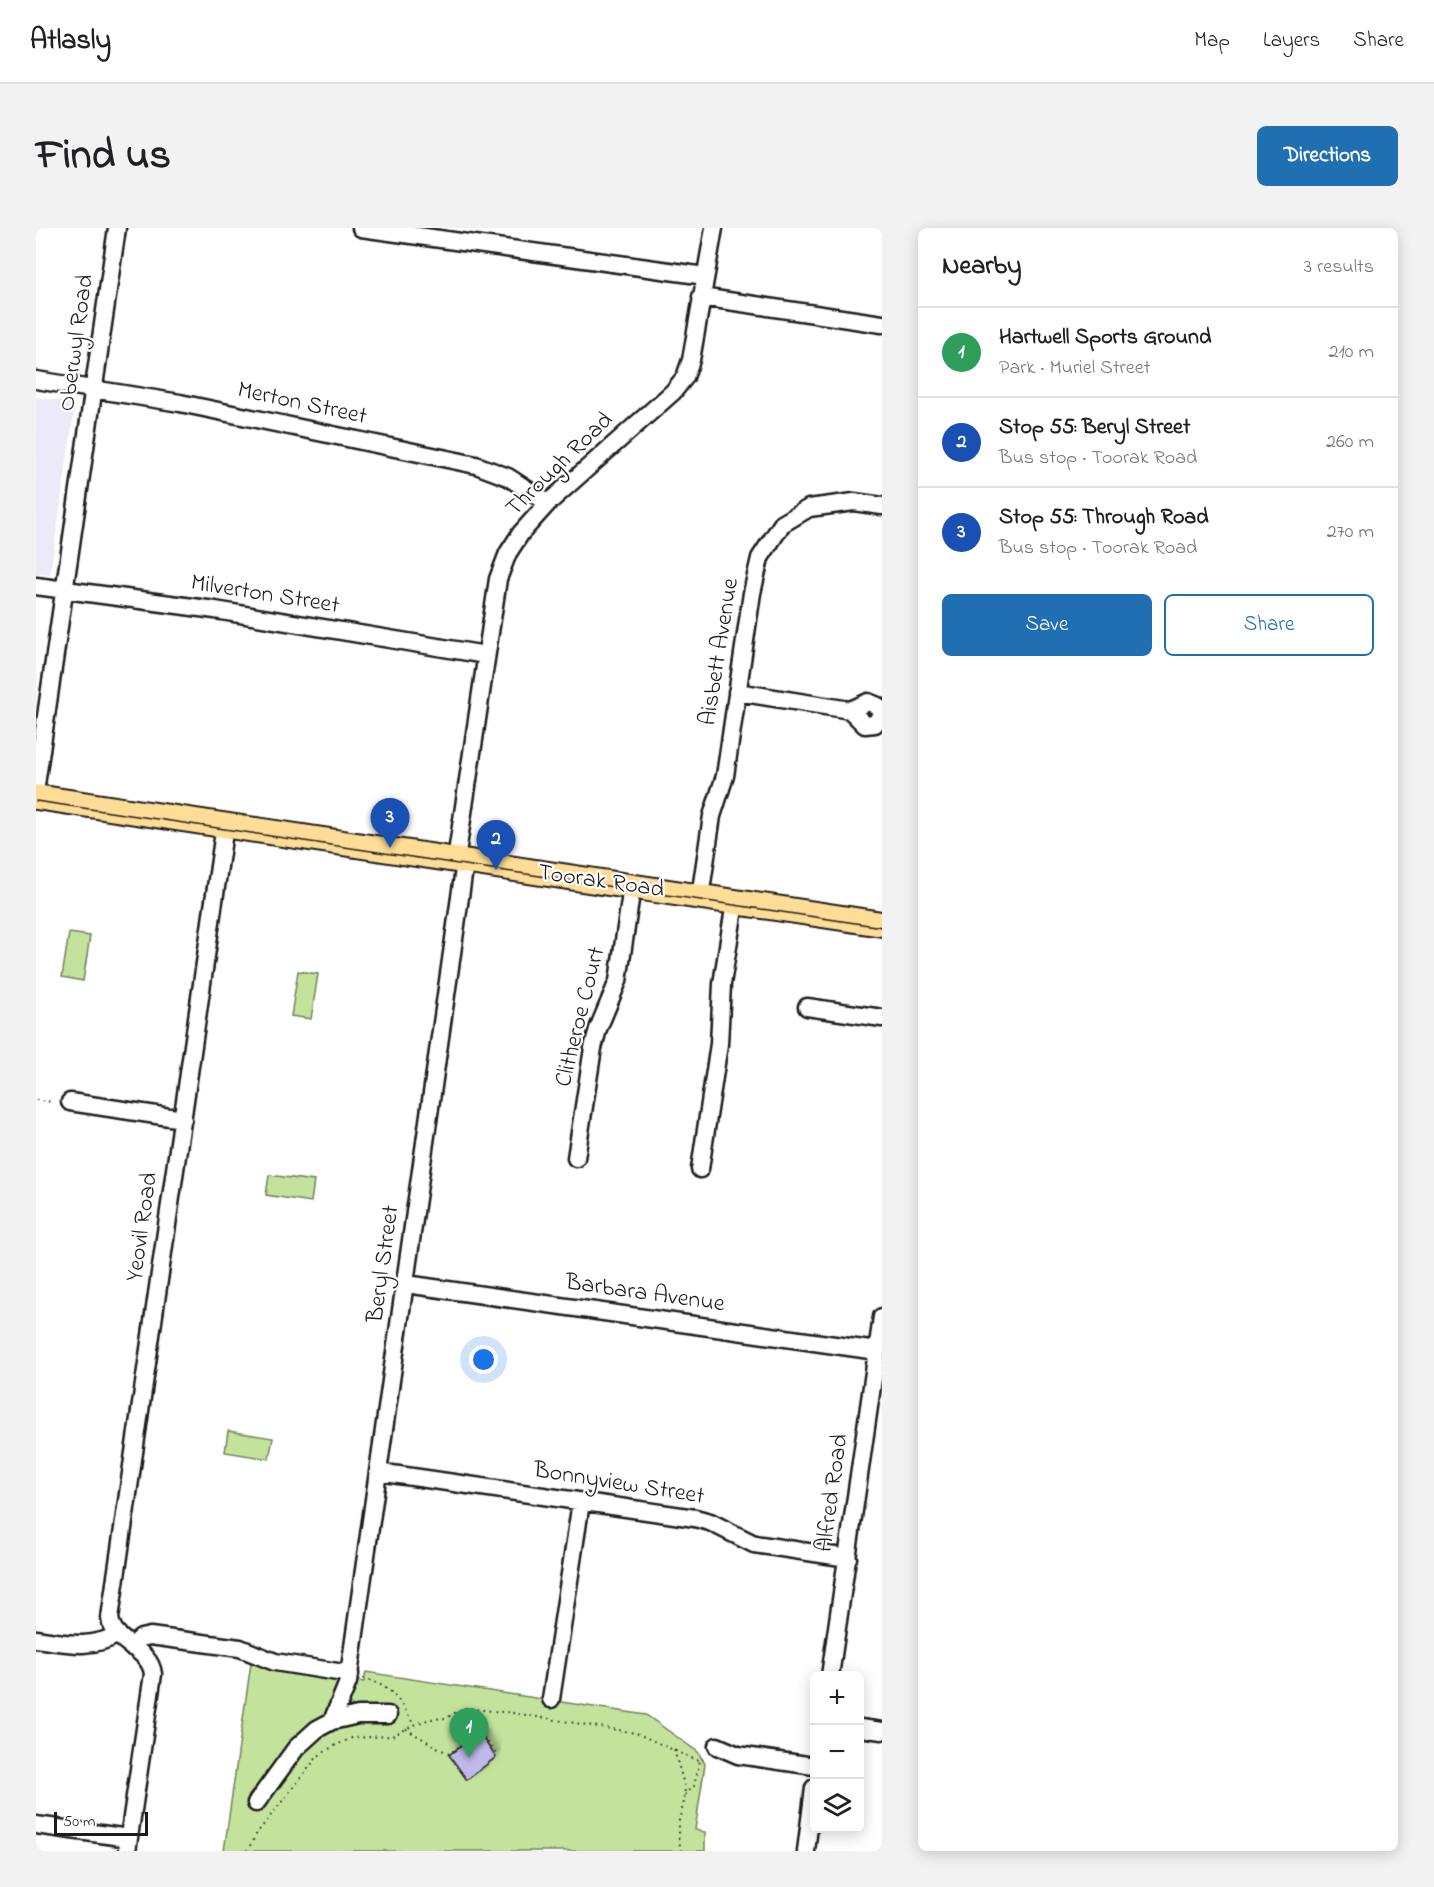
<!DOCTYPE html>
<html lang="en">
<head>
<meta charset="utf-8">
<style>
  :root { --surface:#fff; --page:#f2f2f2; --text:#202124; --muted:#757577; --line:#e0e0e0; --accent:#1f6fb2 }
  body { margin:0; font-family:"Indie Flower",sans-serif; background:var(--page); color:var(--text) }
  .controls { position:absolute; right:18px; bottom:18px; display:grid; overflow:hidden; border-radius:9px; box-shadow:0 3px 15px #0003 }
  .controls button { width:54px; height:54px; display:grid; place-items:center; padding:0; border:0; border-bottom:2px solid var(--line); background:var(--surface); color:var(--text); font:30px sans-serif }
  .scale { position:absolute; left:18px; bottom:15px; width:94px; box-sizing:border-box; padding-left:6px; border:3px solid #1c1c1c; border-top:0; font-size:16px; line-height:21px; white-space:nowrap; color:#1c1c1c; -webkit-text-stroke:4px #fff; paint-order:stroke }
  .you { position:absolute; left:448px; top:1132px; width:21px; height:21px; margin:-15px; border:4px solid #fff; border-radius:50%; background:#1a73e8; box-shadow:0 0 0 9px #1a73e833 }
  .badge { display:grid; place-items:center; width:39px; height:39px; border-radius:50%; background:var(--accent); color:#fff; font-size:20px; font-weight:700 }
  .pin { position:absolute; translate:-50% -50px; filter:drop-shadow(0 2px 3px #0008) }
  .pin::after { content:''; position:absolute; top:32px; width:21px; height:18px; background:inherit; clip-path:polygon(0 0,100% 0,50% 100%) }
  .list { margin:0; padding:0; list-style:none }
  h2 { display:flex; justify-content:space-between; align-items:center; height:78px; margin:0; padding:0 24px; font-size:26px }
  h2 small { font-size:20px; font-weight:400; color:var(--muted) }
  .list li { display:grid; grid-template-columns:39px 1fr auto; gap:18px; align-items:center; box-sizing:border-box; height:90px; padding:0 24px; border-top:2px solid var(--line) }
  .list b { display:block; font-size:22px; white-space:nowrap }
  .list p { margin:0; font-size:20px; white-space:nowrap; color:var(--muted) }
  .list em { font-size:20px; font-style:normal; color:var(--muted) }
  .actions { display:flex; gap:12px; padding:18px 24px }
  .actions a { flex:1; padding:14px 0; border:2px solid var(--accent); border-radius:9px; text-align:center; font-size:21px; color:var(--accent) }
  .actions .main { background:var(--accent); color:#fff }
  .icon { flex:none; width:33px; height:33px; fill:none; stroke:currentColor; stroke-width:2; stroke-linecap:round; stroke-linejoin:round }
  .map { position:relative; flex:none; width:846px; height:1623px; overflow:hidden; border-radius:9px }
  header { display:flex; align-items:center; gap:36px; box-sizing:border-box; height:84px; padding:0 30px; background:var(--surface); border-bottom:2px solid var(--line) }
  header strong { font-size:28px }
  nav { display:flex; gap:33px; margin-inline-start:auto; font-size:21px }
  .intro { display:flex; align-items:center; justify-content:space-between; box-sizing:border-box; height:144px; padding:0 36px }
  h1 { margin:0; font-size:42px }
  .button { padding:15px 27px; border-radius:9px; background:var(--accent); color:#fff; font-size:21px; font-weight:700 }
  main { display:flex; gap:36px; padding:0 36px }
  aside { flex:1; background:var(--surface); border-radius:9px; box-shadow:0 3px 15px #0003 }
  .map>svg:first-child { display:block }
  .built { fill:#eceaf9 }
  .green { fill:#c3e39c; stroke:#70805c; stroke-width:1.5 }
  .building { fill:#c0b8ea; stroke:#1c1c1c; stroke-width:1.5; filter:url(#shadow) }
  .lines { fill:none; stroke-linecap:round; stroke-linejoin:round }
  .minor-casing { stroke:#1c1c1c; stroke-width:21 }
  .highway-casing { stroke:#1c1c1c; stroke-width:28 }
  .path { stroke:#1c1c1c; stroke-width:2; stroke-dasharray:1.5 4.5; stroke-linecap:butt }
  .minor { stroke:#fff; stroke-width:16 }
  .highway { stroke:#ffdd96; stroke-width:24 }
  .tram { stroke:#1c1c1c; stroke-width:1.5 }
  .labels { text-anchor:middle; dominant-baseline:central; stroke-width:4.5; stroke-linejoin:round; paint-order:stroke }
  .street-label { font-size:24px; fill:#1c1c1c; stroke:#fff }
</style>
</head>
<body>
<header>
<strong>Atlasly</strong>
<nav><a>Map</a><a>Layers</a><a>Share</a></nav>
</header>
<div class="intro"><h1>Find us</h1><a class="button">Directions</a></div>
<main>
<div class="map">
<svg width="846" height="1623" viewBox="0 0 846 1623">
  <defs>
    <filter id="shadow"><feDropShadow dx="5.5" dy="-5.5" stdDeviation="3" flood-color="#0004"/></filter>
  </defs>
  <rect width="100%" height="100%" fill="#fff"/>
  <filter id="ink" filterUnits="userSpaceOnUse"><feTurbulence type="fractalNoise" baseFrequency=".0167" numOctaves="2"/><feDisplacementMap in="SourceGraphic" scale="12" xChannelSelector="R" yChannelSelector="G"/><feConvolveMatrix kernelMatrix="1 2 1 2 8 2 1 2 1" color-interpolation-filters="sRGB"/></filter>
  <g filter="url(#ink)">
    <path class="built" d="M 0,169 L 35,174 L 39,179 L 14,347 L 0,345 Z"/>
    <path class="green" d="M 33,705 L 54,708 L 47,753 L 26,749 Z
      M 262,743 L 282,746 L 275,791 L 255,788 Z
      M 233,947 L 278,953 L 275,974 L 230,967 Z
      M 192,1203 L 237,1210 L 233,1231 L 189,1224 Z
      M 215,1435 L 328,1454 L 330,1444 L 610,1487 L 662,1524 L 669,1536 L 659,1602 L 669,1604 L 669,1623 L 188,1623 Z"/>
    <path class="building" d="M 443,1505 L 460,1529 L 431,1552 L 413,1527 Z"/>
    <g class="lines">
      <defs>
        <path id="minor" d="M 325,0 L 669,48
          M 665,69 L 846,96
          M 0,152 L 144,175 L 440,237 L 472,249 L 512,275
          M 0,358 L 179,382 L 450,427
          M 701,464 L 814,482 L 832,474 L 842,478 L 845,487 L 839,496 L 829,497 L 814,482
          M 0,557 L 81,0
          M 420,632 L 462,351 L 472,325 L 485,305 L 512,275 L 637,164 L 649,149 L 655,132 L 678,0
          M 664,669 L 676,588 L 689,548 L 716,365 L 724,330 L 746,296 L 773,280 L 818,274 L 846,278
          M 771,779 L 846,790
          M 34,874 L 147,891
          M 540,930 L 557,820 L 562,801 L 582,753 L 596,659
          M 664,941 L 683,816 L 686,756 L 699,674
          M 370,1056 L 841,1123
          M 342,1244 L 659,1290 L 674,1294 L 718,1316 L 812,1330
          M 0,1411 C 29,1415 55,1422 82,1406
          M 95,1419 L 105,1410 L 114,1408 L 204,1420 L 239,1434 L 314,1446
          M 794,1448 L 846,1089
          M 515,1471 L 545,1274
          M 296,1493 L 322,1487 L 352,1487
          M 824,1500 L 846,1503
          M 681,1518 L 702,1527 L 778,1538
          M 220,1575 L 260,1520 L 281,1501 L 296,1493 L 312,1454 L 429,634
          M 0,1597 L 93,1610
          M 91,1623 L 117,1446 C 114,1419 77,1417 74,1390 L 189,597
          M 770,1623 L 778,1560"/>
        <path id="highway" d="M 0,569 L 846,696"/>
      </defs>
      <use href="#minor" class="minor-casing"/>
      <use href="#highway" class="highway-casing"/>
      <path class="path" d="M 0,872 L 17,874
        M 327,1451 C 356,1457 364,1473 378,1497 L 394,1491 L 410,1490 L 428,1480 L 477,1485 L 600,1505 L 655,1530 L 664,1533 L 667,1531
        M 370,1501 L 413,1526 L 444,1503 L 460,1526
        M 638,1522 L 649,1560 L 648,1574 L 643,1592 L 643,1612 L 645,1623
        M 649,1567 L 658,1558 L 664,1533
        M 211,1623 L 221,1605 L 282,1528 L 298,1518 L 316,1510 L 356,1508 L 378,1497"/>
      <use href="#minor" class="minor"/>
      <use href="#highway" class="highway"/>
      <path class="tram" d="M 0,573 L 846,699"/>
    </g>
  </g>
  <g class="labels">
    <g class="street-label">
      <text transform="translate(41 115) rotate(-82)">Oberwyl Road</text>
      <text transform="translate(266 176) rotate(12)">Merton Street</text>
      <text transform="translate(524 237) rotate(-44)">Through Road</text>
      <text transform="translate(229 367) rotate(9)">Milverton Street</text>
      <text transform="translate(684 424) rotate(-81)">Aisbett Avenue</text>
      <text transform="translate(565 654) rotate(8)">Toorak Road</text>
      <text transform="translate(545 789) rotate(-76)">Clitheroe Court</text>
      <text transform="translate(107 999) rotate(-82)">Yeovil Road</text>
      <text transform="translate(348 1036) rotate(-82)">Beryl Street</text>
      <text transform="translate(609 1066) rotate(8)">Barbara Avenue</text>
      <text transform="translate(583 1256) rotate(9)">Bonnyview Street</text>
      <text transform="translate(797 1265) rotate(-82)">Alfred Road</text>
    </g>
  </g>
</svg>
<div class="controls">
<button>+</button>
<button>−</button>
<button><svg class="icon" aria-label="layers" viewBox="0 0 24 24"><path d="M12 4l9 5-9 5-9-5zM3 14l9 5 9-5"/></svg></button>
</div>
<div class="scale">50 m</div>
<div class="you"></div>
<div class="pin badge" style="left:433px;top:1530px;background:#2e9e5b">1</div>
<div class="pin badge" style="left:460px;top:642px;background:#1a4fb4">2</div>
<div class="pin badge" style="left:354px;top:620px;background:#1a4fb4">3</div>
</div>
<aside>
<h2>Nearby<small>3 results</small></h2>
<ul class="list">
<li><span class="badge" style="background:#2e9e5b">1</span><div><b>Hartwell Sports Ground</b><p>Park · Muriel Street</p></div><em>210 m</em></li>
<li><span class="badge" style="background:#1a4fb4">2</span><div><b>Stop 55: Beryl Street</b><p>Bus stop · Toorak Road</p></div><em>260 m</em></li>
<li><span class="badge" style="background:#1a4fb4">3</span><div><b>Stop 55: Through Road</b><p>Bus stop · Toorak Road</p></div><em>270 m</em></li>
</ul>
<div class="actions"><a class="main">Save</a><a>Share</a></div>
</aside>
</main>
</body>
</html>
